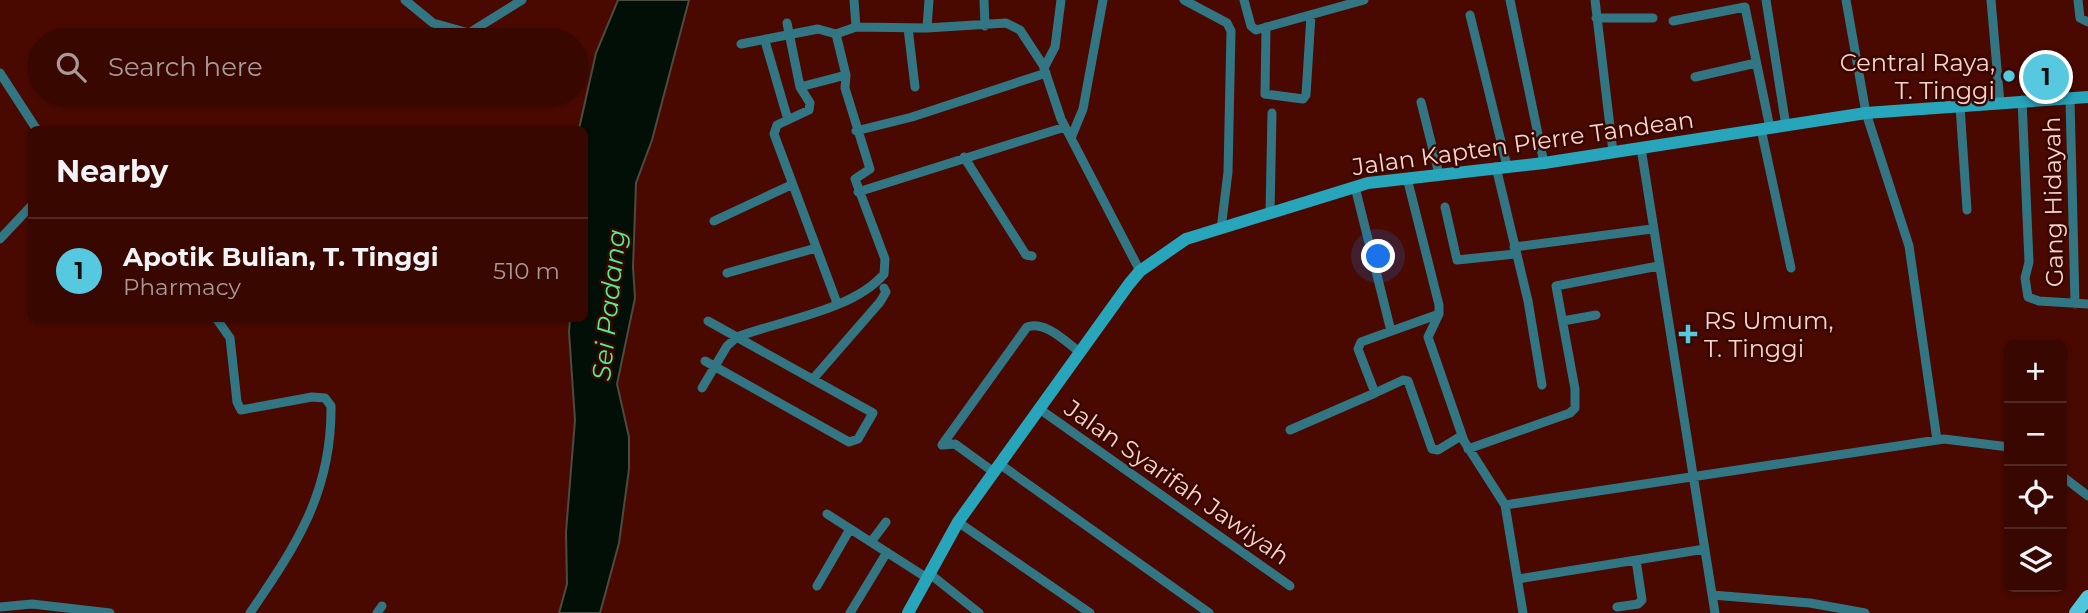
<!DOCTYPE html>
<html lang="en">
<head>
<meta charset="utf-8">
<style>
  :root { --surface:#370700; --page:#3e100a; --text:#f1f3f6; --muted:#a99; --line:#512822; --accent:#56c9e1 }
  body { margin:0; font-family:Montserrat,sans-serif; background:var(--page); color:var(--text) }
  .controls { position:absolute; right:21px; bottom:21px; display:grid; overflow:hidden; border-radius:10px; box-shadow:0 2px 5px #0004 }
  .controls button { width:63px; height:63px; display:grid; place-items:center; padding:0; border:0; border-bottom:2px solid var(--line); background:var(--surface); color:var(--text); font:35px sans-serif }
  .you { position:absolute; left:1379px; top:257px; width:24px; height:24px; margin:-18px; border:5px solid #fff; border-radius:50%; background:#1a73e8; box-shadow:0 0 0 10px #1a73e833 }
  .badge { display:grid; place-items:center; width:46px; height:46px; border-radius:50%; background:var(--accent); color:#111; font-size:23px; font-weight:700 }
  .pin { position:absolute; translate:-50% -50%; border:4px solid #fff; box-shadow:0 2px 7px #0006 }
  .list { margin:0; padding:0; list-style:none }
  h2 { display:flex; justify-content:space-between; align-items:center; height:91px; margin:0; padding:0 28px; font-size:30px }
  h2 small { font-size:23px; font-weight:400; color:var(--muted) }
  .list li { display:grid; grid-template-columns:46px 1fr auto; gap:21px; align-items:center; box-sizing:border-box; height:105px; padding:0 28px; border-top:2px solid var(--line) }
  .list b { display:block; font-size:26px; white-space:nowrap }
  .list p { margin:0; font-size:23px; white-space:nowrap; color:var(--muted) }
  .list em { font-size:23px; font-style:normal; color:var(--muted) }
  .icon { flex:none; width:38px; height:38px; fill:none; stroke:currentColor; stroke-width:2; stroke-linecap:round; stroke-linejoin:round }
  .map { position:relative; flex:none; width:2088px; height:613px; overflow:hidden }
  .search { position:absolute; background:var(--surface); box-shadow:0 2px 5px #0004; left:28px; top:28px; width:560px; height:77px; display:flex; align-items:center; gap:18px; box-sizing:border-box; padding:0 24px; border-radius:38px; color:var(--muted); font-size:26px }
  .panel { position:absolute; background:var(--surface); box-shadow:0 2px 5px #0004; left:28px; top:126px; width:560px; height:196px; border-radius:10px }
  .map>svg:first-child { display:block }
  .water { fill:#020f06; stroke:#4d4a40; stroke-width:2 }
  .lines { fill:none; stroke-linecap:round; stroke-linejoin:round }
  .minor { stroke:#327684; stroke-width:9 }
  .secondary { stroke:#27a5bb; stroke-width:12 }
  .primary { stroke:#51c5dc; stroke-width:14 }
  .poi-dot { fill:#56c9e1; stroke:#370702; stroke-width:2.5 }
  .labels { text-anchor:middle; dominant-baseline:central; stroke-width:5; stroke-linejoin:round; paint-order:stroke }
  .poi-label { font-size:24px; fill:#fbd2c9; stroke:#370702; text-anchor:end }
  .street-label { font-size:24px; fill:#fbd2c9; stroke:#370702 }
  .water-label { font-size:26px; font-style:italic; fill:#4eef8f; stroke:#370702 }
</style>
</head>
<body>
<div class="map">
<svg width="2088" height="613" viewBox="0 0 2088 613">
  <rect width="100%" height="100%" fill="#490900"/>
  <path class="water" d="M 618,0 L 689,0 L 652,140 L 636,183 L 633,267 L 635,298 L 617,384 L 629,437 L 629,469 L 619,543 L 600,613 L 559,613 L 567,584 L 566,532 L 575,420 L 569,332 L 570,319 L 584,318 L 584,130 L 579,129 L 596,53 Z"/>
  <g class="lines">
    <path class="minor" d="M 405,0 L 433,23 L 469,33 L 522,0
      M 854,0 L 856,27
      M 984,0 L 985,26
      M 1184,0 L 1227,23 L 1231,31 L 1228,172 L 1221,229
      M 1244,0 L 1251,26 L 1256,30 L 1364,0
      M 1510,0 L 1544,163
      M 1595,0 L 1613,152
      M 1766,0 L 1786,126
      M 1846,0 L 1866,113 L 1909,246 L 1937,440
      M 1991,0 L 2000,103
      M 2078,0 L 2080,18 L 2088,22
      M 1470,15 L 1507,166
      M 1596,18 L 1653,18
      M 1673,21 L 1745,7 L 1770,128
      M 787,23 L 800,87 L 810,103 L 809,110 L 777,125 L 774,134 L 837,303
      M 1266,27 L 1265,94 L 1303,99 L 1306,95 L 1311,15
      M 908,28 L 915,87
      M 927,28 L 929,0
      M 765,41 L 788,120
      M 741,44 L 818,29 L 836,34 L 856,27 L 927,28 L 1006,23 L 1020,30 L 1043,65 L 1061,119 L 1140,271
      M 1044,68 L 1055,47 L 1061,0
      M 0,73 L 37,130
      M 1695,77 L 1756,63
      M 800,87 L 846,75
      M 2070,99 L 2075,304
      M 2022,100 L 2029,262 L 2025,278 L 2028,297 L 2039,301 L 2088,304
      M 1421,102 L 1439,174
      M 1960,106 L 1967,210
      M 1761,129 L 1791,268
      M 856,131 L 912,117 L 1046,73
      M 1071,138 L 1083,109 L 1103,0
      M 1641,148 L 1715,613
      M 964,157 L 1026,255 L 1032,256
      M 1496,167 L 1528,301 L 1542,385
      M 1407,178 L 1439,305 L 1439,314 L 1428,337 L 1464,441 L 1505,505 L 1523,613
      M 1355,187 L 1391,331
      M 858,192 L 1065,127
      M 1445,207 L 1457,260 L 1515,254
      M 1270,213 L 1272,113
      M 714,221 L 791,185
      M 0,239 L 32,205
      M 1514,247 L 1652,229
      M 727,273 L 816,248
      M 1439,314 L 1361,342 L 1358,349 L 1375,393 L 1403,380 L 1408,381 L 1432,449 L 1438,450 L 1461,436
      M 216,318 L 230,338 L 237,402 L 241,410 L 312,397 L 325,398 L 331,406 C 332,492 296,546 250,613
      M 1563,321 L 1596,315
      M 705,361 L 849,442 L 858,439 L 873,413 L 708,321
      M 813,379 L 880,302 L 886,292 L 884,288
      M 702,388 L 727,346 L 737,337 C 779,321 854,310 884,274 L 885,259 L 855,179 L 870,169 L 845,88 L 846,75 L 836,34
      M 1041,410 L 1290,586
      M 1290,430 L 1375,393
      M 942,445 L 1027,327 C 1045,320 1067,343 1081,353
      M 942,445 L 955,444 L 995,473
      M 1468,449 L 1570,413 L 1575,408 L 1575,389 L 1556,286 L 1658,266
      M 1001,465 L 1209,613
      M 2062,476 L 2088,496
      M 1505,505 L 1944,439 L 2009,447
      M 827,514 L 927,578
      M 958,522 L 1090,613
      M 871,542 L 886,522
      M 930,574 L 979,613
      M 1518,579 L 1705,549
      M 817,586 L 850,529
      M 1712,595 L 1810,603 L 1865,613
      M 0,607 L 32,604 L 110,613
      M 1617,607 L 1638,604 L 1642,600 L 1636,560
      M 377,613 L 382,606
      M 850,613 L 887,552"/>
    <path class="secondary" d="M 908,613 L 958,522 L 1129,284 L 1140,271 L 1186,239 L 1368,183 L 1544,163 L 1866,113 L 2088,97"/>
    <path class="primary" d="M 2076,613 L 2088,597"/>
  </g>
  <g class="poi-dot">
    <circle cx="2009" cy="76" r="7"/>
    <path d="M1684.5 323.5h7v7h7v7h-7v7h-7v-7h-7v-7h7z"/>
  </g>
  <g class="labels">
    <g class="poi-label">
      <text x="1995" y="62">Central Raya,<tspan x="1995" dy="28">T. Tinggi</tspan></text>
      <text x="1704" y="320" text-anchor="start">RS Umum,<tspan x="1704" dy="28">T. Tinggi</tspan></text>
    </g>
    <g class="street-label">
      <text transform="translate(1523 143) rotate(-8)">Jalan Kapten Pierre Tandean</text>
      <text transform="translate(2053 202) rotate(-91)">Gang Hidayah</text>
      <text transform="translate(1177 482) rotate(35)">Jalan Syarifah Jawiyah</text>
    </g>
    <g class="water-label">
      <text transform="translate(609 305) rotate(-84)">Sei Padang</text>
    </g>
  </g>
</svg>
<div class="controls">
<button>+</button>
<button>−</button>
<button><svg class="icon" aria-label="locate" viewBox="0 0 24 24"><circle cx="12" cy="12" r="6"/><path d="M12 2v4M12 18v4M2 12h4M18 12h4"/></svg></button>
<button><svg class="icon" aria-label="layers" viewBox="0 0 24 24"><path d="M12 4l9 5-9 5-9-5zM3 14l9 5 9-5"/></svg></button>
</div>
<div class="you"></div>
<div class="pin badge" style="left:2046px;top:77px">1</div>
<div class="search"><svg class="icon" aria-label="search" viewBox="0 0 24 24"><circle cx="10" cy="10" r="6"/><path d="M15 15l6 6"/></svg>Search here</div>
<section class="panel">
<h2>Nearby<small></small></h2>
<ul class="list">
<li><span class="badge">1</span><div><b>Apotik Bulian, T. Tinggi</b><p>Pharmacy</p></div><em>510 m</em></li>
</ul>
</section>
</div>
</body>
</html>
